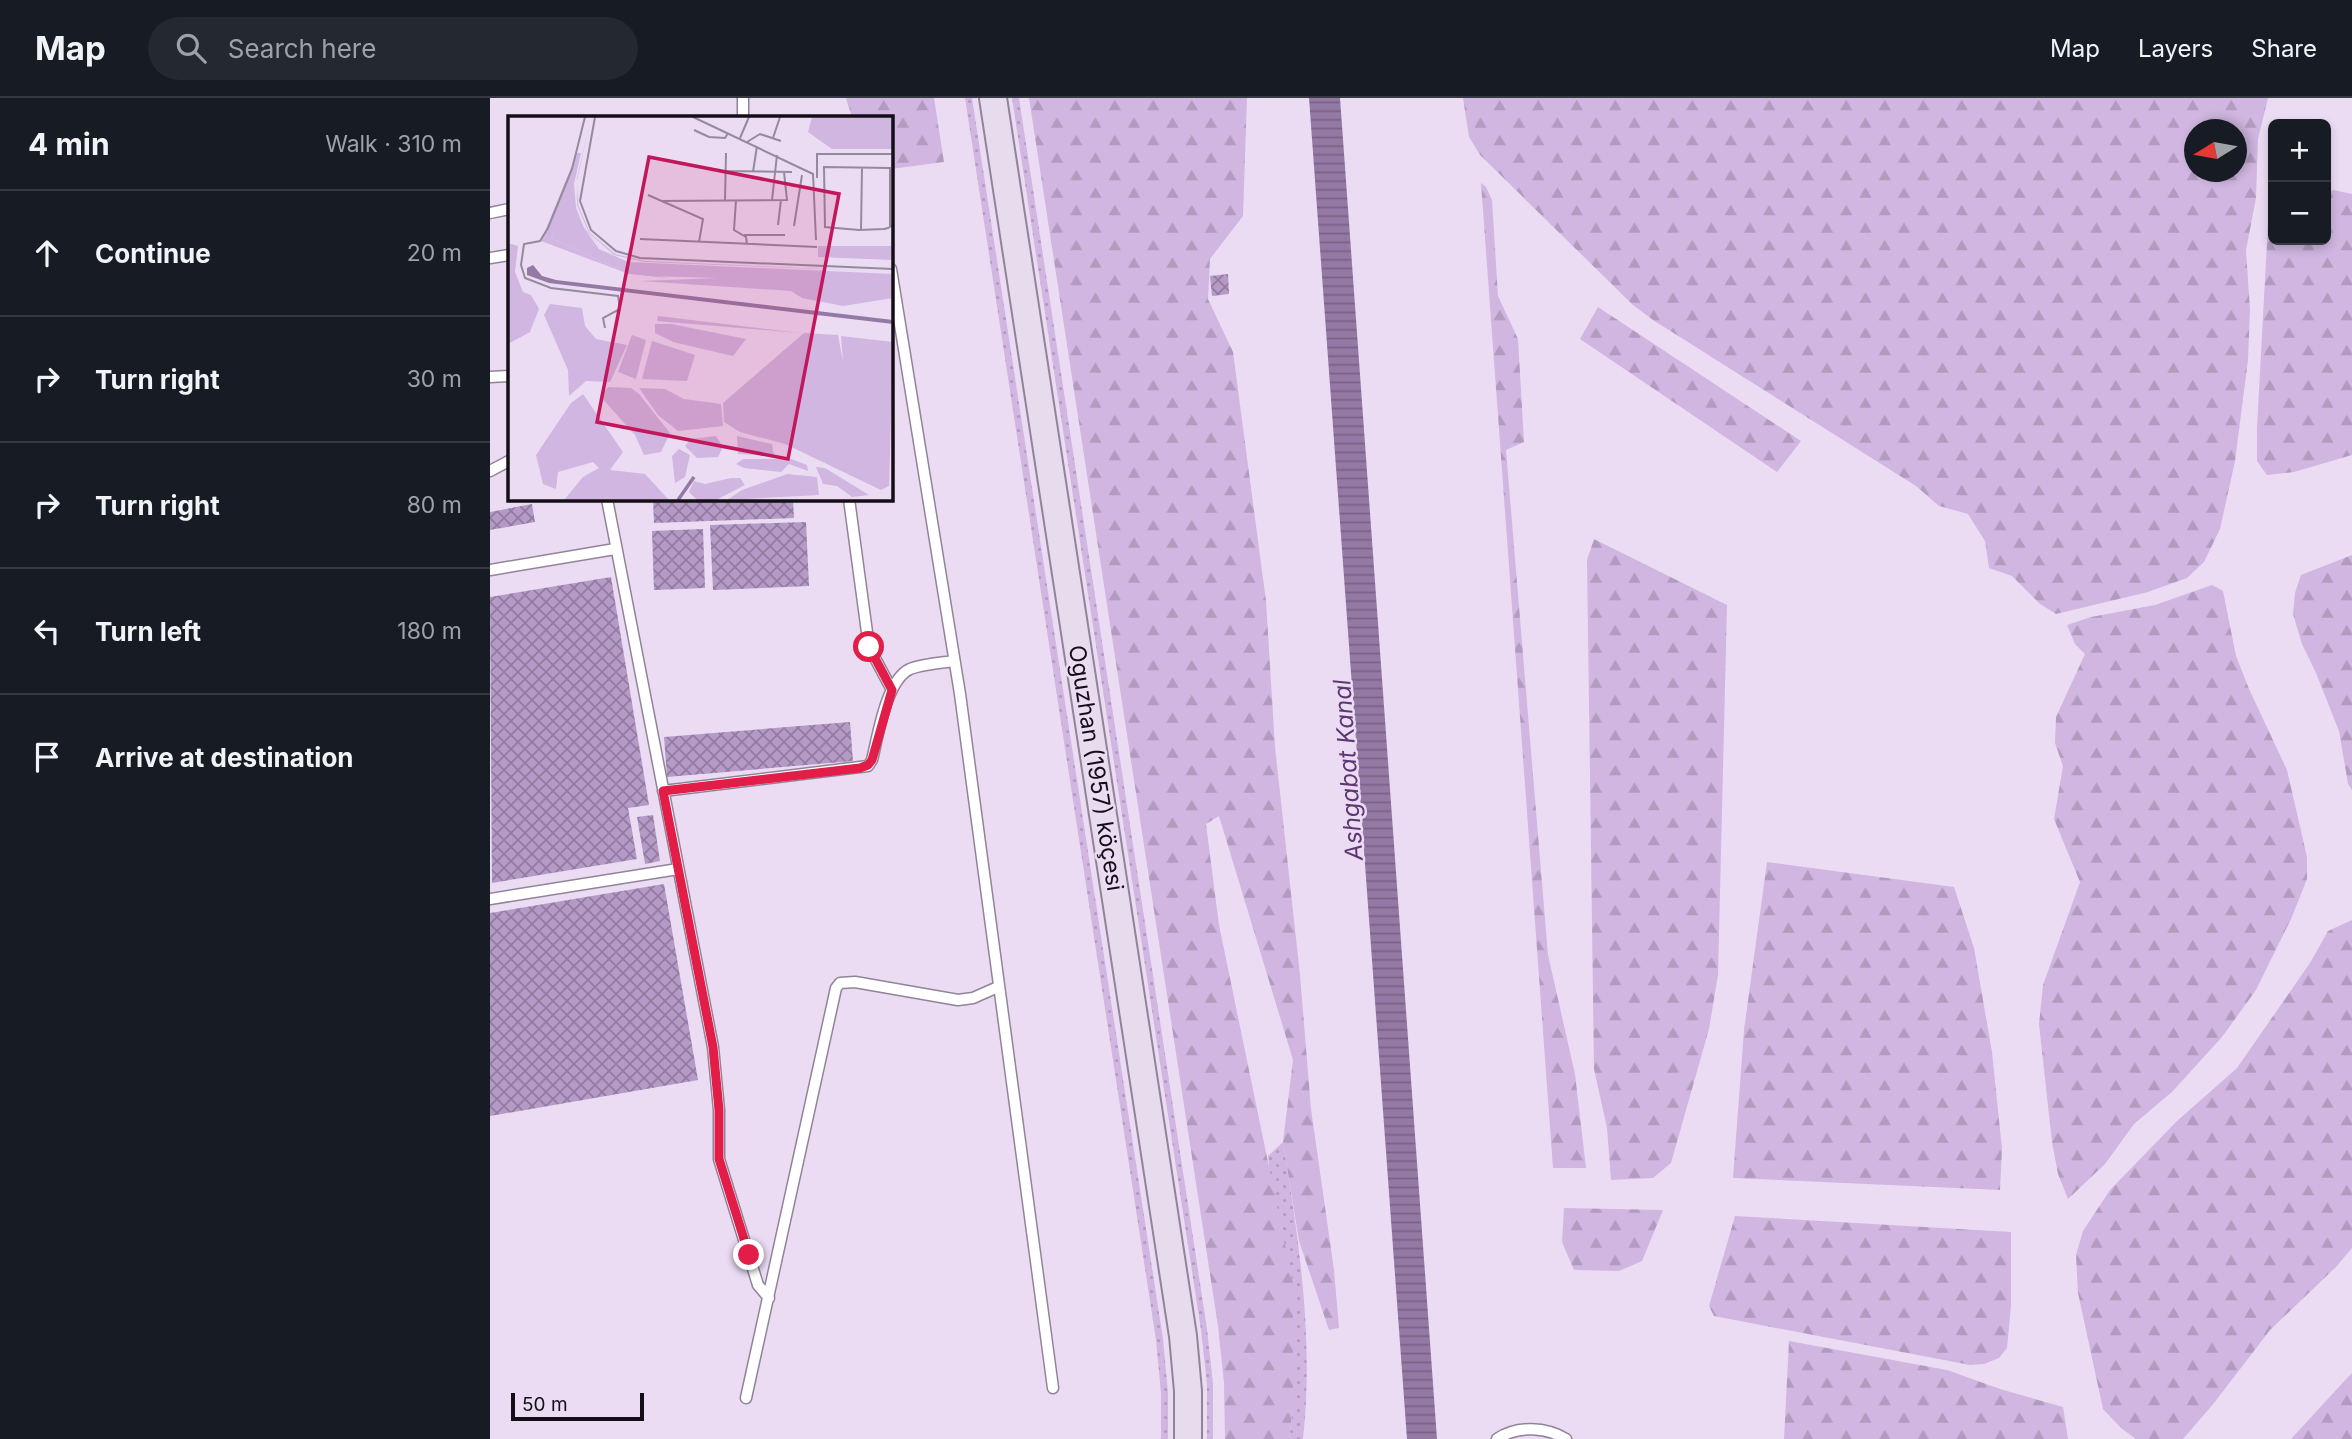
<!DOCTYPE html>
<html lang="en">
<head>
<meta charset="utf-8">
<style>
  :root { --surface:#171b24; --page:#242831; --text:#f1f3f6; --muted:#9ea1a6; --line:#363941 }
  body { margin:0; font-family:Inter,sans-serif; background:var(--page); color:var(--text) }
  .controls { position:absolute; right:21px; top:21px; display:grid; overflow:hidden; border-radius:10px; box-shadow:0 4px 10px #0003 }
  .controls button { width:63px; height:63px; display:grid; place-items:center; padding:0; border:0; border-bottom:2px solid var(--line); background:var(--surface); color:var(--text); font:35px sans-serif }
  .compass { position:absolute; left:1694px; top:21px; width:63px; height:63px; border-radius:50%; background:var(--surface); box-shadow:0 4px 10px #0003; rotate:259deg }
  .scale { position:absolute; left:21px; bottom:18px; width:133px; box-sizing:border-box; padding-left:7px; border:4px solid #140f17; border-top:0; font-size:19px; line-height:24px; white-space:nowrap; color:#140f17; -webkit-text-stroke:5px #ebdcf4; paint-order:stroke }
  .stop { position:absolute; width:21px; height:21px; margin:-16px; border:5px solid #e11d48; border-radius:50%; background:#fff }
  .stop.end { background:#e11d48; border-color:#fff; box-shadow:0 2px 7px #0008 }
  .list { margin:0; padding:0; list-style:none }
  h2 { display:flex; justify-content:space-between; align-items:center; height:91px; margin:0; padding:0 28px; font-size:30px }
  h2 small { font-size:23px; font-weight:400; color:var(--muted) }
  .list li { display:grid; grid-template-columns:46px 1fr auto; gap:21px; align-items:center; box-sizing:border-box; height:126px; padding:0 28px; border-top:2px solid var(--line) }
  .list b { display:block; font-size:26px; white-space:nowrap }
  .list em { font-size:23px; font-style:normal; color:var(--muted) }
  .icon { flex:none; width:38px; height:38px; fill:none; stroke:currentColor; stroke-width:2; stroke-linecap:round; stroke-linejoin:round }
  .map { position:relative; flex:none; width:1862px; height:1341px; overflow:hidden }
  header { display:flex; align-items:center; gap:42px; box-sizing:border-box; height:98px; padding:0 35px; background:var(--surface); border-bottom:2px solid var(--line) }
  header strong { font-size:33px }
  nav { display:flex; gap:38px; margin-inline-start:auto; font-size:24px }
  .search { width:490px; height:63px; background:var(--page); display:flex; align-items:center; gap:18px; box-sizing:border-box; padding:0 24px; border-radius:38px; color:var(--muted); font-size:26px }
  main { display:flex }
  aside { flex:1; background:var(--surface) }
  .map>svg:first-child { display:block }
  .grass { fill:url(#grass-dots) }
  .forest { fill:url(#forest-firs); fill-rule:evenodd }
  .water { fill:url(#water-rules) }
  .building { fill:url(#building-cross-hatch) }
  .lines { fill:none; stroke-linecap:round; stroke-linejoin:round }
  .lane-casing { stroke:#918499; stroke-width:13 }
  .secondary-casing { stroke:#918499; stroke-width:30 }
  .lane { stroke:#fff; stroke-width:10 }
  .secondary { stroke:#e7dcee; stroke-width:26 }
  .route { stroke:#e11d48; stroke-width:9 }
  .labels { text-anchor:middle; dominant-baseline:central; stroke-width:5; stroke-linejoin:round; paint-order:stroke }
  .street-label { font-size:23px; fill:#140f17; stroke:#ebdcf4 }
  .water-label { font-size:24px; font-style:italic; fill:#5d3771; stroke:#ebdcf4 }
  .inset-river { fill:none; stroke:#9579a5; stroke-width:3.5 }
  .inset-road { fill:none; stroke:#958a9c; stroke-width:2 }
  .view { fill:#c2185b; fill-opacity:0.15; stroke:#c2185b; stroke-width:3.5 }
  .inset-edge { fill:none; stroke:#140f17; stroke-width:3.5 }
</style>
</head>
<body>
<header>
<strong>Map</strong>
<div class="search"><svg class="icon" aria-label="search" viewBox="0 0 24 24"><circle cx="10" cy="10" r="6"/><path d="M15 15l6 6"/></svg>Search here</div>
<nav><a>Map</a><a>Layers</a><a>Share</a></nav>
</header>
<main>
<aside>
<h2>4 min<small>Walk · 310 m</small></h2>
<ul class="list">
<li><svg class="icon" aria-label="ahead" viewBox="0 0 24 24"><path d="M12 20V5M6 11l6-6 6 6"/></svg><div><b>Continue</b></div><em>20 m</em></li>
<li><svg class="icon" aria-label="right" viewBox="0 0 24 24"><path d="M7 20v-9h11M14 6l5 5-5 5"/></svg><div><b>Turn right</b></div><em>30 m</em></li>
<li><svg class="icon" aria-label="right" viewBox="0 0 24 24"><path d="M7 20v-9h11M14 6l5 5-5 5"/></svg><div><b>Turn right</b></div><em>80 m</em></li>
<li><svg class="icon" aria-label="left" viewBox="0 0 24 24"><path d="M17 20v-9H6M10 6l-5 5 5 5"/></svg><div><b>Turn left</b></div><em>180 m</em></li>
<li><svg class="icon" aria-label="arrive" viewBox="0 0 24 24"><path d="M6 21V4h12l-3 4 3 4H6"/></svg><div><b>Arrive at destination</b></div></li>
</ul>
</aside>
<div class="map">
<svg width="1862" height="1341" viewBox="0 0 1862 1341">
  <defs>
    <pattern id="grass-dots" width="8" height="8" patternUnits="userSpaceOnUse" patternTransform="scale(1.75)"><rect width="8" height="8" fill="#d0b6e0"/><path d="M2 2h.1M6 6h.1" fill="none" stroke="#b29bbf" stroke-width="1.8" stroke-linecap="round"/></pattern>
    <pattern id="forest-firs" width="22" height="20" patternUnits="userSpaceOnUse" patternTransform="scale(1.75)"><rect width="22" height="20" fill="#d0b6e0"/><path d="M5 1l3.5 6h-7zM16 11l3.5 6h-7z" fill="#b29bbf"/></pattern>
    <pattern id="water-rules" width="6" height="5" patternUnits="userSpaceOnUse" patternTransform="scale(1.75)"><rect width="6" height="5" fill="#9579a5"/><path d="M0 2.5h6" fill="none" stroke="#786285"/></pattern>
    <pattern id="building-cross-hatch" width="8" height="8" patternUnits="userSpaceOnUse" patternTransform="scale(1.75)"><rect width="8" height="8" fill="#b599c6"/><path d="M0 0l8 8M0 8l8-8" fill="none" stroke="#927ba0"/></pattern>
  </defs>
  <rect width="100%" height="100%" fill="#ebdcf4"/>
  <path class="grass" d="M 475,0 L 482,0 L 673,1241 L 678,1295 L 678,1341 L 671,1341 L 671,1295 L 666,1242 Z
    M 522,0 L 529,0 L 717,1231 L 723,1286 L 723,1341 L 717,1341 L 717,1286 L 711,1232 Z
    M 793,1044 C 809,1142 824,1242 813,1341 L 799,1341 L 803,1310 L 778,1058 Z"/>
  <path class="forest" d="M 356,0 L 444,0 L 454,64 L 401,71 L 401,19 L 362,19 Z
    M 539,0 L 757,0 L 753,118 L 720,161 L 718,201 L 743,254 L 776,503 L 785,649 L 810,877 L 821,1011 L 844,1172 L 849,1230 L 839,1232 L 809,1143 L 793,1044 L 803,962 L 729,718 L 716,726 L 729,827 L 803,1185 L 803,1310 L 799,1341 L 735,1341 L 734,1285 L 728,1228 Z
    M 973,0 L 1778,0 L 1768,41 L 1766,100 L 1756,152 L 1760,212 L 1758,262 L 1745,363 L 1730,431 L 1714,464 L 1697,480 L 1658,494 L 1566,516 L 1550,506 L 1522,478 L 1499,470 L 1495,443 L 1478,416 L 1449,408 L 1426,388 L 1163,222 L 1143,207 L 990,57 L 979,39 ZM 1704,32 L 1746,32 L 1746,74 L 1704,74 Z
    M 991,85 L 996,89 L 1002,102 L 1008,198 L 1028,241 L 1034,344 L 1016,352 L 1058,857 L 1085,976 L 1096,1070 L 1063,1070 Z
    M 1844,92 L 1862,96 L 1862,357 L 1804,374 L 1777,377 L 1767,363 L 1767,330 L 1778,126 L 1783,121 L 1783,142 L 1836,142 L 1836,95 Z
    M 1108,209 L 1311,343 L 1287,374 L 1090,241 Z
    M 1104,441 L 1237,507 L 1228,877 L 1219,931 L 1181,1065 L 1163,1080 L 1121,1082 L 1117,1030 L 1104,971 L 1097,462 Z
    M 1862,457 L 1862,692 L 1858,686 L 1849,633 L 1826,575 L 1812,546 L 1803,516 L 1805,495 L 1811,477 Z
    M 1722,487 L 1733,493 L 1746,558 L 1759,591 L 1797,672 L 1817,759 L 1817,781 L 1801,821 L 1766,892 L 1732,939 L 1682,994 L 1644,1026 L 1615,1066 L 1578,1101 L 1568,1076 L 1562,1044 L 1549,926 L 1553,887 L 1590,784 L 1564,721 L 1573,668 L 1565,645 L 1566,619 L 1595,556 L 1585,546 L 1577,527 L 1601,519 L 1665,507 Z
    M 1277,764 L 1464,789 L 1484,850 L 1502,954 L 1512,1051 L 1510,1092 L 1243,1080 L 1254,932 Z
    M 1862,822 L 1862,1150 L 1846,1169 L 1780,1232 L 1724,1305 L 1693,1341 L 1646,1341 L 1631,1330 L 1613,1311 L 1588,1195 L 1586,1157 L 1593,1133 L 1620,1092 L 1687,1023 L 1747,970 L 1820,865 L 1838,833 Z
    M 1074,1110 L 1173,1112 L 1152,1163 L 1129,1173 L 1084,1172 L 1072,1144 Z
    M 1245,1118 L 1521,1134 L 1521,1208 L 1517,1250 L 1509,1260 L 1494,1266 L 1480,1267 L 1224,1218 L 1219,1208 Z
    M 1299,1243 L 1457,1272 L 1510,1291 L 1573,1309 L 1578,1341 L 1294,1341 Z
    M 1862,1275 L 1862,1341 L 1801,1341 L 1859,1278 Z"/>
  <path class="water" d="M 819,0 L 850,0 L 947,1341 L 917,1341 Z"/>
  <path class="building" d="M 738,176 L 739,196 L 722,198 L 720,178 Z
    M 163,401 L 303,401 L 304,420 L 164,425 Z
    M 42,406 L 45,424 L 0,432 L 0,414 Z
    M 316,424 L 319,488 L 223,492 L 220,427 Z
    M 213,431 L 215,490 L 164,492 L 162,433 Z
    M 121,479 L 159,707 L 138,710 L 147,761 L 2,785 L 0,499 Z
    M 360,624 L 363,663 L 177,679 L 174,639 Z
    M 163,717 L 170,763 L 155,766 L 147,719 Z
    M 174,786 L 208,982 L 0,1018 L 0,815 Z"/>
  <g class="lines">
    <defs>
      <path id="lane" d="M 253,19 L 253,0
        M 0,115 L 19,111
        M 0,160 L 19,157
        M 401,171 L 470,596 L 563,1290
        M 0,279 L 19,278
        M 0,373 L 19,363
        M 117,401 L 223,949 L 229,1012 L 229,1061 L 268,1187 L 279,1200
        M 359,401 L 379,549 L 402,592
        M 0,472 L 125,451
        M 173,693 L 378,668 L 382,662 C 388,638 396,582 420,571 C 433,566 450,565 464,563
        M 0,801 L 188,771
        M 256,1300 L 346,890 L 350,885 L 365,884 L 468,902 L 483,900 L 508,889
        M 1007,1341 C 1028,1327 1056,1329 1076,1341"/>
      <path id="secondary" d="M 503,0 L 693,1238 L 698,1293 L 698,1341"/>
    </defs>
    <use href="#lane" class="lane-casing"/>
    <use href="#secondary" class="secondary-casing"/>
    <use href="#lane" class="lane"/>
    <use href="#secondary" class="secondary"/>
  </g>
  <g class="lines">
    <path class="route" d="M 259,1157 L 229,1061 L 229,1012 L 223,949 L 173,693 L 370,670 L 378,667 L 382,662 L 402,592 L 379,549"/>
  </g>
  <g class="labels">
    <g class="street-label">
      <text transform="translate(606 670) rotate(81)">Oguzhan (1957) köçesi</text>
    </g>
    <g class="water-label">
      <text transform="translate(858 672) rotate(-94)">Ashgabat Kanal</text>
    </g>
  </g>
  <g transform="translate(18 18)">
    <rect width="385" height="385" fill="#ebdcf4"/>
    <path d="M 83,1 L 69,65 L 70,89 L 82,117 L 107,138 L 137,145 L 385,156 L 137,146 L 106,139 L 81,117 L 69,89 L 69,62 ZM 69,37 L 73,37 L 66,68 L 68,92 L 76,112 L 92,131 L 59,94 L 43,122 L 108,152 L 161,162 L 121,158 L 33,125 Z" fill="#d0b6e0"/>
    <path d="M 304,1 L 385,1 L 385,33 L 324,33 L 300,16 ZM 58,94 L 65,97 L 91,133 L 120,146 L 385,158 L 385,182 L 335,190 L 294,182 L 283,175 L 133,165 L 209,162 L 141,160 L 108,152 L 43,122 ZM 0,127 L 10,130 L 7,156 L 15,176 L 23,179 L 31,193 L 22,216 L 0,228 ZM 310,130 L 385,130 L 385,144 L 310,141 ZM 42,188 L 74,192 L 77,210 L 88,223 L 119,229 L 102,266 L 78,265 L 61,280 L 60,254 L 36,199 ZM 150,200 L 292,217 L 149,205 ZM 147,208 L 163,208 L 238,223 L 225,240 L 165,226 L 147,217 ZM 296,217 L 330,219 L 335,246 L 333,220 L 385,226 L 381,370 L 373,374 L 277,328 L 232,316 L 216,306 L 215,287 ZM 124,219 L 138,224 L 128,263 L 110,256 ZM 144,225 L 187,239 L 179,265 L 134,263 ZM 100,271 L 123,272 L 131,278 L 162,317 L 153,336 L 136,339 L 127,319 L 92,280 ZM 131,272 L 157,273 L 176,283 L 213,288 L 215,310 L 170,315 L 150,299 ZM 75,278 L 115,336 L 102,354 L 137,358 L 161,384 L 56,384 L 75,361 L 91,352 L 85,346 L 50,356 L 48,373 L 35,368 L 28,339 L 63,287 ZM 208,320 L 215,331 L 210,341 L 189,342 L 177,330 L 183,323 ZM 229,320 L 264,328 L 266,340 L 230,338 ZM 171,333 L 182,339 L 177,361 L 167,367 L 164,340 ZM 235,343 L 283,343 L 299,349 L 300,355 L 281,348 L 273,356 L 236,352 L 228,348 ZM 308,351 L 317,352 L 361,379 L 344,381 L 329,370 L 315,368 ZM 279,358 L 309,361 L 311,379 L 219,384 L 234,374 ZM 223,362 L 232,362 L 237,369 L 208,384 L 189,384 L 181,376 L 186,365 L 197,368 Z" fill="#d0b6e0"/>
    <path d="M 25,149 L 34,160 L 48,164 L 385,204 L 385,208 L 41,167 L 19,159 L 19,152 Z" fill="#9579a5"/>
    <path class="inset-river" d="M 170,384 L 186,361"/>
    <path class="inset-road" d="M 77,1 L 64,53 L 40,112 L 32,125 L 16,128 L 13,149 L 17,162 L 43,172 L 110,180 L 112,193 L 95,202 L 97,212M 87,1 L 72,85 L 83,114 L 108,135 L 132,142 L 385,153M 185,1 L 305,58 L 308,124M 186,14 L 201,21 L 217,22 L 220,17M 232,22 L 241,1M 265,22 L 272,1M 239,26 L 252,18 L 273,25M 217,55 L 284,56M 245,56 L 249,30M 309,62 L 309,38 L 385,38M 140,79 L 195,103 L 191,126M 217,84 L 218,37M 228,84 L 226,114 L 238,121 L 239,128M 264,84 L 269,39M 153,85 L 279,84 L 276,56M 270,109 L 273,84M 286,110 L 294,59M 382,111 L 382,52 L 316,51 L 317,111 L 351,114 L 376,113 L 380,112 L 385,109M 353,114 L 354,51M 236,119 L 277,119M 132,123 L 309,131"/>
    <path class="view" d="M 141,41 L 331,78 L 280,343 L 89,306 Z"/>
    <rect width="385" height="385" class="inset-edge"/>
  </g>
</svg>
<div class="controls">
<button>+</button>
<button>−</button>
</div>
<svg class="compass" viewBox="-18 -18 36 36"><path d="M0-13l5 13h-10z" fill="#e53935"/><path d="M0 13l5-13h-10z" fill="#9ea1a6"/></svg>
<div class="scale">50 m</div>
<div class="stop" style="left:379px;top:549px"></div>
<div class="stop end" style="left:259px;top:1157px"></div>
</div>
</main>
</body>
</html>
